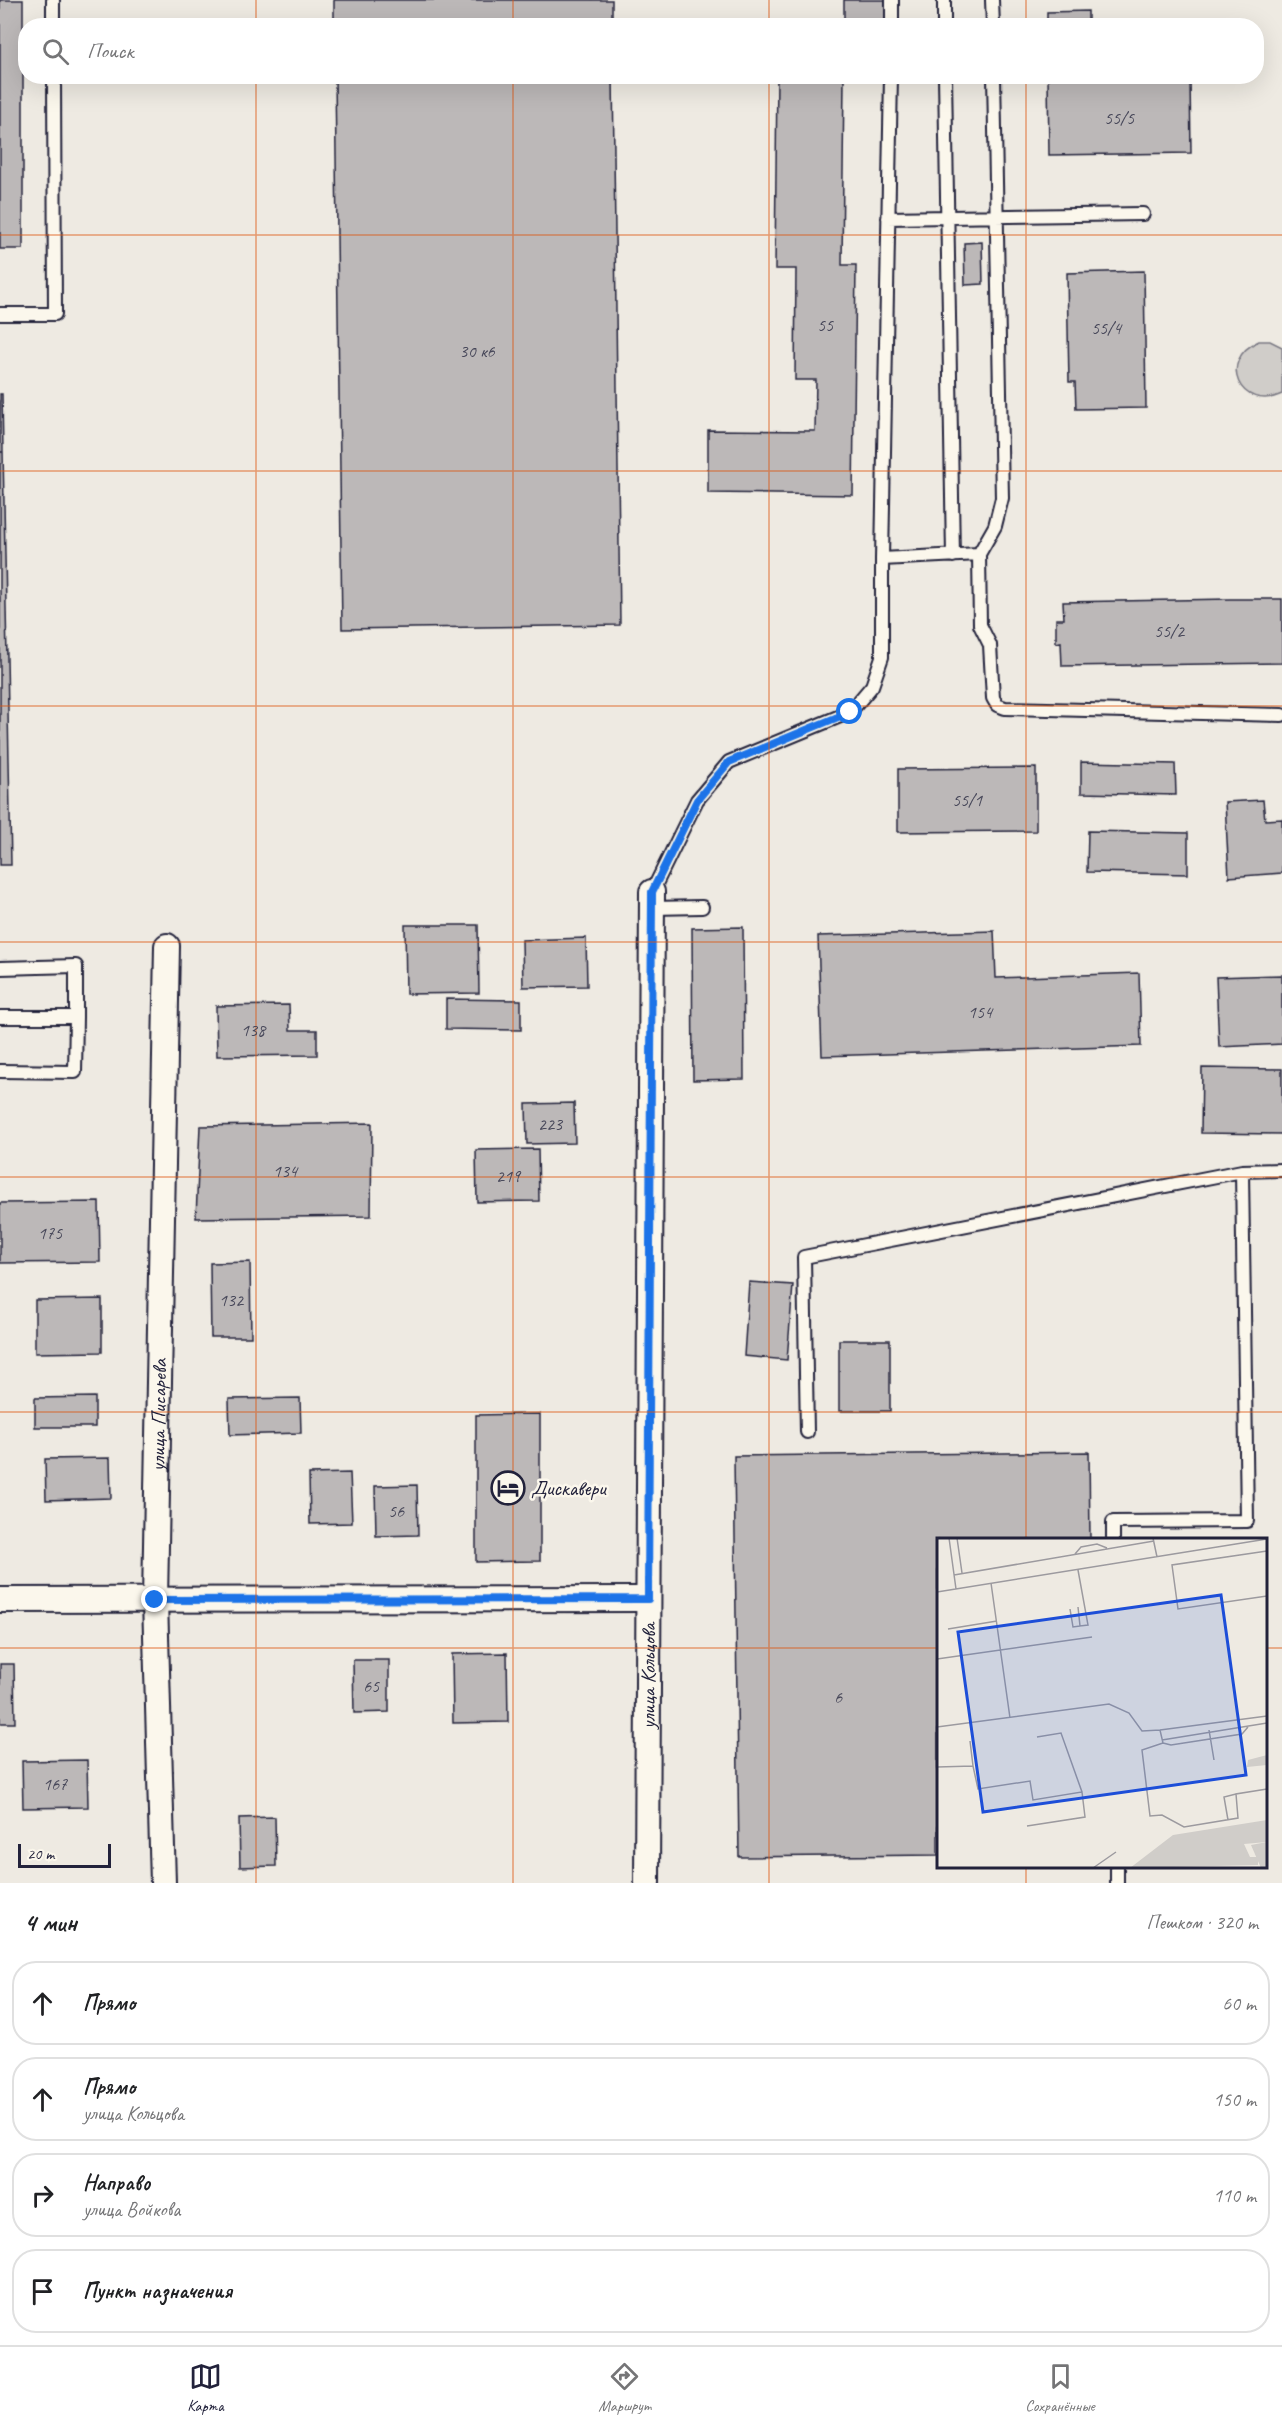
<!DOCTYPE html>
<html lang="ru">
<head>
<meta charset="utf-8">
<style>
  :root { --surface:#fff; --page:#f2f2f2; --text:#202124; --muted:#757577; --line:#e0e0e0; --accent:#22223b }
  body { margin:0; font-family:Caveat,sans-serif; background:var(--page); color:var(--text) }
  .scale { position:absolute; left:18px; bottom:15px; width:93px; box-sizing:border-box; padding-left:6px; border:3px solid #22223b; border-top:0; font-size:16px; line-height:21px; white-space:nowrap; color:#22223b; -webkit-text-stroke:4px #fbf7ec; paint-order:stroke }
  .stop { position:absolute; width:18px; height:18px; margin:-14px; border:4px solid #1a73e8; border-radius:50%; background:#fff }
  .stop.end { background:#1a73e8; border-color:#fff; box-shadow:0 2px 6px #0008 }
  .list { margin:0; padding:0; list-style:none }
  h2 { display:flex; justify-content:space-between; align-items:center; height:78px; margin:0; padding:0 24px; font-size:26px }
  h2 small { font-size:20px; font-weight:400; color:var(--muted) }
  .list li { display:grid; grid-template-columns:39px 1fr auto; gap:18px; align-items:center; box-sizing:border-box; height:84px; margin:0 12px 12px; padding:0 12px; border:2px solid var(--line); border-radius:24px }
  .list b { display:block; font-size:22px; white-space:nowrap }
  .list p { margin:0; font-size:20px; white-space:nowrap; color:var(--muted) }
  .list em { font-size:20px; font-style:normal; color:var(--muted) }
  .icon { flex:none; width:33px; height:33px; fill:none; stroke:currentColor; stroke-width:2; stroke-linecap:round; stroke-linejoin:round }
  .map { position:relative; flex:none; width:1282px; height:1883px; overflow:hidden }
  .search { position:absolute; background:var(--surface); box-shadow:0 6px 24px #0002; left:18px; right:18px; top:18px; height:66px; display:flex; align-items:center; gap:15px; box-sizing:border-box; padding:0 21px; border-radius:24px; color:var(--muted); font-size:22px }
  .sheet { height:462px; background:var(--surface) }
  nav { display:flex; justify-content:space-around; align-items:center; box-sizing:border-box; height:84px; border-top:2px solid var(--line); background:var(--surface); font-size:16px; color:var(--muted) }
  nav a { display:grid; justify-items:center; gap:3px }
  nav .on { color:var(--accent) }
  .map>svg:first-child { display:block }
  .green { fill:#d0cdc9; stroke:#797882; stroke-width:1.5 }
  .building { fill:#bcb8b8; stroke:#22223b; stroke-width:1.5 }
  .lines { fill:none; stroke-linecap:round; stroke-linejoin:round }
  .lane-casing { stroke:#22223b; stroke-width:16 }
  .street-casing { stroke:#22223b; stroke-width:28 }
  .lane { stroke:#fbf7ec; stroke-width:12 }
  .street { stroke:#fbf7ec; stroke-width:24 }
  .route { stroke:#1a73e8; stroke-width:8 }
  .grid { fill:none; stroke:#de560e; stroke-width:1.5; stroke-opacity:0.55 }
  .labels { text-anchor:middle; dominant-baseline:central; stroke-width:5; stroke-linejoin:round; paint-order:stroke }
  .number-label { font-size:18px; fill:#48485a }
  .street-label { font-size:21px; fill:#22223b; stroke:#fbf7ec }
  .poi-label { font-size:21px; fill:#22223b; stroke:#fbf7ec; text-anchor:start }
  .inset-road { fill:none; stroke:#9c9a9f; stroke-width:1.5 }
  .view { fill:#1d4ed8; fill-opacity:0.15; stroke:#1d4ed8; stroke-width:3 }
  .inset-edge { fill:none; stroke:#22223b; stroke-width:3 }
</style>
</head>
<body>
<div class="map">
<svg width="1282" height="1883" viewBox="0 0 1282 1883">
  <rect width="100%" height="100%" fill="#eeeae2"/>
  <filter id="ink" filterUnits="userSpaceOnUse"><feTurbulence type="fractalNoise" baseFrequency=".0167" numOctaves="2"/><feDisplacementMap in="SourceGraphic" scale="12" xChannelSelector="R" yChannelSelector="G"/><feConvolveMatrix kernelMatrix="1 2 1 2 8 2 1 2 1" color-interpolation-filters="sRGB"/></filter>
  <g filter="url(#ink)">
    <path class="green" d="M 1259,341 L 1270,341 L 1282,347 L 1282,394 C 1240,413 1216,360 1259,341 Z"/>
    <path class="building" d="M 0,0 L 23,0 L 23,249 L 0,249 Z
      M 334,0 L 612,0 L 612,26 L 334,26 Z
      M 844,0 L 887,0 L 886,26 L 844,26 Z
      M 1088,11 L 1088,26 L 1047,26 L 1047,12 Z
      M 335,76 L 613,76 L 620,625 L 342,629 Z
      M 777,76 L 844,77 L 842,265 L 856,265 L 853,495 L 708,493 L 708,430 L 815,431 L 816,380 L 795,380 L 796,269 L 775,269 Z
      M 1048,76 L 1155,76 L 1156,81 L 1190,80 L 1191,153 L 1049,155 Z
      M 982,242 L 983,284 L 965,285 L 964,243 Z
      M 1144,271 L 1146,408 L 1076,409 L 1075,382 L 1069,382 L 1067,273 Z
      M 0,394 L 2,394 L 3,452 L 0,452 Z
      M 0,452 L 3,452 L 11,865 L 0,865 Z
      M 1230,599 L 1282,599 L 1282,663 L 1062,666 L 1061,642 L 1056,643 L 1056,619 L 1064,619 L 1063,602 Z
      M 1081,762 L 1175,764 L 1176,795 L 1081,793 Z
      M 1036,768 L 1036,831 L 898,832 L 898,769 Z
      M 1263,800 L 1265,820 L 1282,819 L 1282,873 L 1229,877 L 1225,802 Z
      M 1088,831 L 1188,833 L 1188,874 L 1087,872 Z
      M 405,925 L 478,925 L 479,993 L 406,994 Z
      M 743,927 L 744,1079 L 693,1080 L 692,928 Z
      M 994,931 L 996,978 L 1139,973 L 1141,1046 L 822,1056 L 818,936 Z
      M 586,938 L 587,986 L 523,987 L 522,940 Z
      M 1282,975 L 1282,1044 L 1219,1047 L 1216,977 Z
      M 446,999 L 521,1000 L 521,1030 L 446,1029 Z
      M 289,1005 L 290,1030 L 317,1030 L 317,1055 L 217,1056 L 216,1006 Z
      M 1202,1068 L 1282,1069 L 1282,1134 L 1201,1133 Z
      M 574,1103 L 575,1143 L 527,1144 L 526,1104 Z
      M 372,1123 L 371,1216 L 196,1218 L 200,1126 Z
      M 538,1149 L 539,1201 L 477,1202 L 476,1150 Z
      M 99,1202 L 100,1262 L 0,1263 L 0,1203 Z
      M 250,1262 L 251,1337 L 211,1337 L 210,1263 Z
      M 749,1282 L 793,1285 L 787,1360 L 744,1356 Z
      M 102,1299 L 102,1352 L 35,1353 L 35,1300 Z
      M 839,1340 L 890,1340 L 890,1411 L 839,1411 Z
      M 95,1397 L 95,1427 L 35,1427 L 35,1398 Z
      M 300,1398 L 301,1433 L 230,1435 L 229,1399 Z
      M 540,1414 L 540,1561 L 476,1562 L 476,1415 Z
      M 1089,1452 L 1090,1540 L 938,1540 L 938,1855 L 739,1857 L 734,1456 Z
      M 110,1458 L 111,1498 L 46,1500 L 45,1459 Z
      M 350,1473 L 352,1523 L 310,1524 L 309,1474 Z
      M 417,1485 L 418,1535 L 376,1536 L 375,1486 Z
      M 507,1653 L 508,1722 L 453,1723 L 452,1654 Z
      M 353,1660 L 389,1660 L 389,1712 L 354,1713 Z
      M 0,1664 L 14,1664 L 15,1723 L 0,1723 Z
      M 87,1760 L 88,1807 L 23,1808 L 22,1761 Z
      M 275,1817 L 276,1866 L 240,1867 L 239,1818 Z"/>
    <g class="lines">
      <defs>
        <path id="lane" d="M 53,0 L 53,26
          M 944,0 L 944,26
          M 992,0 L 993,26
          M 892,26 L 892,0
          M 945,76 L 953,556
          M 888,218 L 1143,214
          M 0,314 L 55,314 L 54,76
          M 979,554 L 995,526 L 1002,498 L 994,76
          M 882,559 L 891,76
          M 652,892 L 697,800 L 729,762 L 850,712 L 872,686 L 882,657 L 882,559 L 979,554 L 980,625 L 990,645 L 993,698 L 997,705 L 1005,708 L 1282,715
          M 652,908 L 702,907
          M 0,968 L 76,966 L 76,1017 L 0,1017
          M 0,1071 L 75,1072 L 76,1017
          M 1242,1171 L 1282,1170
          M 807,1432 L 804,1257 L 1242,1171 L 1247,1521 L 1113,1522 L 1113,1540
          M 1117,1866 L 1117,1883"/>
        <g id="street">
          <path d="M 0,1600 L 648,1599"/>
          <path id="s1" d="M 163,1883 L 155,1600 L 167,946"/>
          <path id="s2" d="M 647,1883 L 652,892"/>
        </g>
      </defs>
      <use href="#lane" class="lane-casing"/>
      <use href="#street" class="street-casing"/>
      <use href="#lane" class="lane"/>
      <use href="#street" class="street"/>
    </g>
  </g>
  <g class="lines" filter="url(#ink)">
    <path class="route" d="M 155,1600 L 648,1599 L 652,892 L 697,800 L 729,762 L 850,712"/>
  </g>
  <path class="grid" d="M 256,0 L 256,26M 513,0 L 513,26M 769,0 L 769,26M 1026,0 L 1026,26M 256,76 L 256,1883M 513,76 L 513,1883M 769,76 L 769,1883M 1026,76 L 1026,1540M 0,235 L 1282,235M 0,471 L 1282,471M 0,706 L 1282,706M 0,942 L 1282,942M 0,1177 L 1282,1177M 0,1412 L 1282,1412M 0,1648 L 938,1648M 1266,1648 L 1282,1648M 1026,1866 L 1026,1883"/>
  <defs>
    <symbol id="hotel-ring" viewBox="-11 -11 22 22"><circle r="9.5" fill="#fbf7ec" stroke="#22223b" stroke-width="1.5"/><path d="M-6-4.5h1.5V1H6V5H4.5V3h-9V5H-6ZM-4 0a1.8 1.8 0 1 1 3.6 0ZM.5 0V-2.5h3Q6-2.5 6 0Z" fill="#22223b"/></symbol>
  </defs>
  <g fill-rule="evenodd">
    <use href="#hotel-ring" x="489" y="1469" width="38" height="38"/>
  </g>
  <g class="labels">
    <g class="number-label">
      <text x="1119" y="118">55/5</text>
      <text x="825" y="325">55</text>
      <text x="1106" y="328">55/4</text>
      <text x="477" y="351">30 к6</text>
      <text x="1169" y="631">55/2</text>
      <text x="967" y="800">55/1</text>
      <text x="980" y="1012">154</text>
      <text x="253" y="1030">138</text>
      <text x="550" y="1124">223</text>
      <text x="285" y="1171">134</text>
      <text x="508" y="1176">219</text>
      <text x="50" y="1233">175</text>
      <text x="231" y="1300">132</text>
      <text x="396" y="1511">56</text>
      <text x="371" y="1686">65</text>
      <text x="838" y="1697">6</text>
      <text x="55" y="1784">167</text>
    </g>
    <g class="street-label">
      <text stroke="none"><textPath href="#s1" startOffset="468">улица Писарева</textPath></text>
      <text stroke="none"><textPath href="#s2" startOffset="207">улица Кольцова</textPath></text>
    </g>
    <g class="poi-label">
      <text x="531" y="1488">Дискавери</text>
    </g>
  </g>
  <g transform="translate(937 1538)">
    <rect width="330" height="330" fill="#eeeae2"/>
    <path d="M 330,217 L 330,227 L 310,229 L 311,222 ZM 330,304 L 330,330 L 324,330 L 314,307 Z" fill="#d0cdc9"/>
    <path d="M 330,282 L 330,304 L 307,306 L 313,319 L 321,319 L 321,327 L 193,330 L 236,297 Z" fill="#d0cdc9"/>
    <path class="inset-road" d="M 12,0 L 19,51M 20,0 L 25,35M 216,0 L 220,19M 330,13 L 235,27 L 241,71 L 330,58M 138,16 L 144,9 L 160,6 L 170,10M 17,37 L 217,3M 54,45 L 73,180M 0,54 L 330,1M 141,69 L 143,88 L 151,87 L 141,32M 133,71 L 136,89 L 143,88M 11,91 L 60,83M 0,121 L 155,99M 0,189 L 172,166 L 192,175 L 205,193 L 223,192 L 226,205 L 205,212 L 213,278 L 225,277 L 247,289 L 301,280 L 299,256 L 330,251M 223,192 L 330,178M 272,192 L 277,222M 225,202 L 330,185M 33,203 L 36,228M 226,205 L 234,207 L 305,196 L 311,189M 0,229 L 36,228 L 41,251 L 93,243 L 96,262 L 145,254 L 124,195 L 100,199M 291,282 L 287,259 L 299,256M 90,288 L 148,279 L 145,254M 156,330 L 179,314"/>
    <path class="view" d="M 284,57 L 309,237 L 46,274 L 21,94 Z"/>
    <rect width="330" height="330" class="inset-edge"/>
  </g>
</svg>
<div class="scale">20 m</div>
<div class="stop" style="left:850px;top:712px"></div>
<div class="stop end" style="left:155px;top:1600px"></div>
<div class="search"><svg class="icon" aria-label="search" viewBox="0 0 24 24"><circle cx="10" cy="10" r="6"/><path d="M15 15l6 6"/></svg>Поиск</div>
</div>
<section class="sheet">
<h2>4 мин<small>Пешком · 320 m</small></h2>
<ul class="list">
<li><svg class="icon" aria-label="ahead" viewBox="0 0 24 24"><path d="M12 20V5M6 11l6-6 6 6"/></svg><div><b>Прямо</b></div><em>60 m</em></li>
<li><svg class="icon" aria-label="ahead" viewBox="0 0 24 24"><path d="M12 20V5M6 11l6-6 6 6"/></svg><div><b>Прямо</b><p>улица Кольцова</p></div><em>150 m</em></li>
<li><svg class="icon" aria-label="right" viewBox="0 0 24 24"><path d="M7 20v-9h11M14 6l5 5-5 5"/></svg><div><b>Направо</b><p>улица Войкова</p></div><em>110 m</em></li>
<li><svg class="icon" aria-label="arrive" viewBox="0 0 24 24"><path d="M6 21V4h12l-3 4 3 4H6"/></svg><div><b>Пункт назначения</b></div></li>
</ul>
</section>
<nav>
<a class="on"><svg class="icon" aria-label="map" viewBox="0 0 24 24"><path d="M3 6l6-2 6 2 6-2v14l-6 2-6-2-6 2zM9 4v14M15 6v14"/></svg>Карта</a>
<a><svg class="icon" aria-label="directions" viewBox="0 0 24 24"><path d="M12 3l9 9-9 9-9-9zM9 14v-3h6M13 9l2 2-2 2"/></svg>Маршрут</a>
<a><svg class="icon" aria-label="saved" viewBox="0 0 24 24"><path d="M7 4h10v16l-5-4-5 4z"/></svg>Сохранённые</a>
</nav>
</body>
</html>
